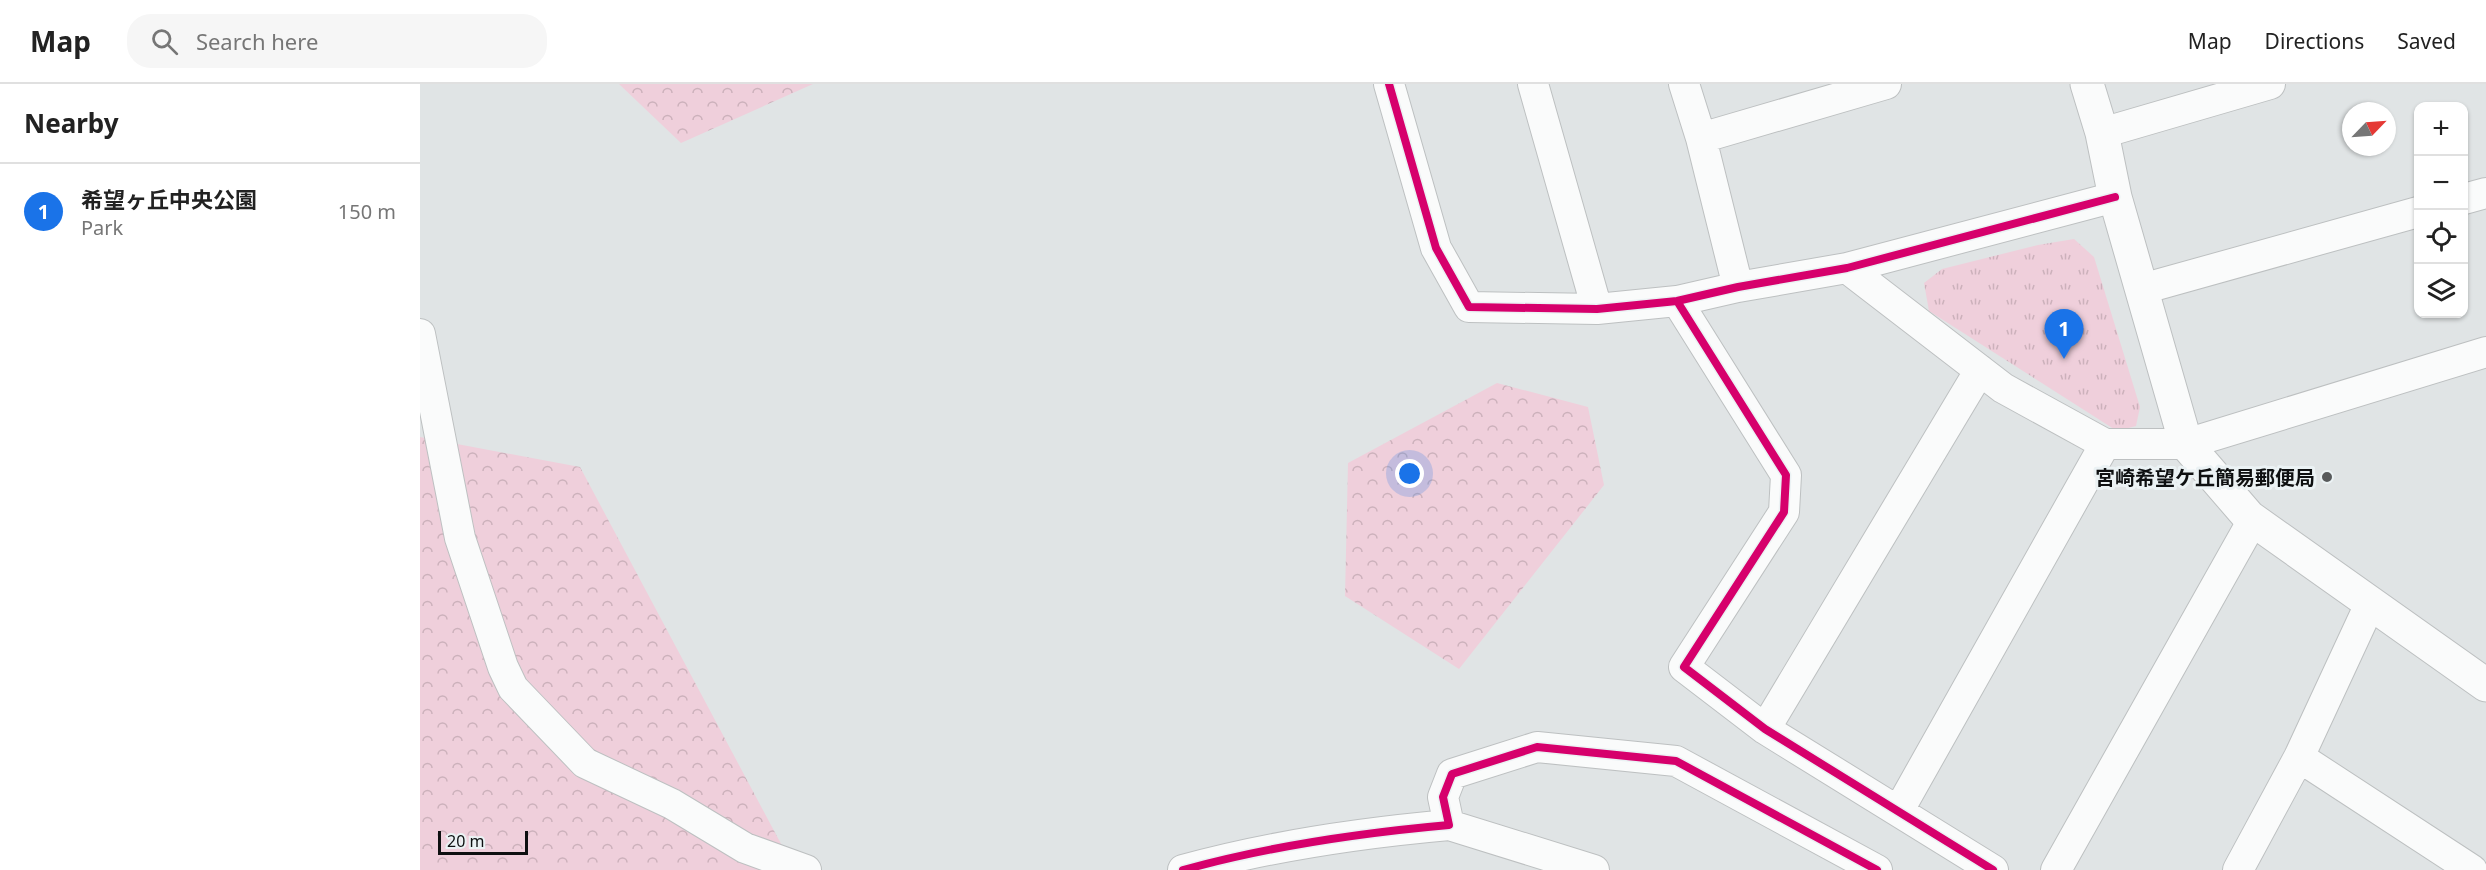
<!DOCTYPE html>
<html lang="en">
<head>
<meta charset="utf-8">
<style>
  :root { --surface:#fff; --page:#f6f6f6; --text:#222; --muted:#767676; --line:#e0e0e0; --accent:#1a73e8 }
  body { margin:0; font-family:"Noto Sans","Noto Sans JP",sans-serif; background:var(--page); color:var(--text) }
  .controls { position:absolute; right:18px; top:18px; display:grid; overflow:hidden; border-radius:12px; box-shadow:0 2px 4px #0004 }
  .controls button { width:54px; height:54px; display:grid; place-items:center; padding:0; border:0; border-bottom:2px solid var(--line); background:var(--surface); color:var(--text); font:30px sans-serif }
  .compass { position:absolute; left:1922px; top:18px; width:54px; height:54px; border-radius:50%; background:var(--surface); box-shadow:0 2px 4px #0004; rotate:65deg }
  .scale { position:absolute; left:18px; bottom:15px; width:90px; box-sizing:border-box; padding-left:6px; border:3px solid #0e1011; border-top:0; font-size:16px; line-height:21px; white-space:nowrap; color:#0e1011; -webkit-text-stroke:4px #ebf2f4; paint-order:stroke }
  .you { position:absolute; left:990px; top:390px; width:21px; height:21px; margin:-15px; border:4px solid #fff; border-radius:50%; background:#1a73e8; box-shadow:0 0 0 9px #1a73e833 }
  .badge { display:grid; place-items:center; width:39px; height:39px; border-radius:50%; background:var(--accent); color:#fff; font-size:20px; font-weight:700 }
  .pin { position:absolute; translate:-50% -50px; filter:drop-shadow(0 2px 3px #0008) }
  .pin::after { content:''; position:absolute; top:32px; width:21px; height:18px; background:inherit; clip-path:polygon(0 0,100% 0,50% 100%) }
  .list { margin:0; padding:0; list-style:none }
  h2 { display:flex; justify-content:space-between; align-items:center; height:78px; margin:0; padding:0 24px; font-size:26px }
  h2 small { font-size:20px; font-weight:400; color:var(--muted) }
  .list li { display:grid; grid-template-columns:39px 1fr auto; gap:18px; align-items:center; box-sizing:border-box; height:96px; padding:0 24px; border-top:2px solid var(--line) }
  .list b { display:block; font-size:22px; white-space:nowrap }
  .list p { margin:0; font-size:20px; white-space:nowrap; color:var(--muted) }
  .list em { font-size:20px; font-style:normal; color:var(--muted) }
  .icon { flex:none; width:33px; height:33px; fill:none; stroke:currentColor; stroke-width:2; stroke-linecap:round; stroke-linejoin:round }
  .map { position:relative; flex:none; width:2066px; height:786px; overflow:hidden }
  header { display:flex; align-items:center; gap:36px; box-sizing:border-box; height:84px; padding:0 30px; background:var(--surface); border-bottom:2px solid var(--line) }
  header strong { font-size:28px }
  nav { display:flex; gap:33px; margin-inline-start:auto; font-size:21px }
  .search { width:420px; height:54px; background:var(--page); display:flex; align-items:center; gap:15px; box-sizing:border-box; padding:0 21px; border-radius:24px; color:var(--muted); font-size:22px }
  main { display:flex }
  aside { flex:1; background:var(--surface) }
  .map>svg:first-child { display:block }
  .forest { fill:url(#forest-crowns) }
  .park { fill:url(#park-tufts) }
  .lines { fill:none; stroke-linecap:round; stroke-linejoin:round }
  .street-casing { stroke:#bdc0c1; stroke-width:32 }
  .secondary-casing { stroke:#bdc0c1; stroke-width:35 }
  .street { stroke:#fafbfb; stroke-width:30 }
  .secondary { stroke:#fafbfb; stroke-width:33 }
  .cycleway-casing { stroke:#ebf2f4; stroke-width:11 }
  .cycleway { stroke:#d6006c; stroke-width:8 }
  .poi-dot { fill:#585a5b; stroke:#ebf2f4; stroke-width:2 }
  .labels { text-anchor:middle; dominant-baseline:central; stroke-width:6; stroke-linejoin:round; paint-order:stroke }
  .poi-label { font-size:20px; font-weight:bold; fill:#0e1011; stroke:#ebf2f4; text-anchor:end }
</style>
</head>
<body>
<header>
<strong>Map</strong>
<div class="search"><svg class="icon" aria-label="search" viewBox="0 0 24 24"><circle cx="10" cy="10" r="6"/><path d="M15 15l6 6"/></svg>Search here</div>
<nav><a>Map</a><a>Directions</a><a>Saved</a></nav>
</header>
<main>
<aside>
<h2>Nearby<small></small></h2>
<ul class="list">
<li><span class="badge">1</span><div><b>希望ヶ丘中央公園</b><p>Park</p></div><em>150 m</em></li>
</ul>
</aside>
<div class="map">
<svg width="2066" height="786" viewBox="0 0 2066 786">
  <defs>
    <pattern id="forest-crowns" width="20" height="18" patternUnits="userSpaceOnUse" patternTransform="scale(1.5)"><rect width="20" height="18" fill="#efcfdb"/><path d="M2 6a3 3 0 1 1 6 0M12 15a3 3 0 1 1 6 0" fill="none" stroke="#ccb1bb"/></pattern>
    <pattern id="park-tufts" width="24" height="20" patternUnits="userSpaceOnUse" patternTransform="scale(1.5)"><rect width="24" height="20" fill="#efcfdb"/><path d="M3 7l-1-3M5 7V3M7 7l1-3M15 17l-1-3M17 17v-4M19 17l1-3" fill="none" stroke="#ccb1bb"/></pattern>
  </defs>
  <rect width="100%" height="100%" fill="#e0e4e5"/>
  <path class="forest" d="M 199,0 L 393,0 L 261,59 Z
    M 1077,299 L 1168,323 L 1184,401 L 1039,585 L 925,512 L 928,379 Z
    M 0,353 L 160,383 L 375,786 L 0,786 Z"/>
  <path class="park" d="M 1654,155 L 1674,173 L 1720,323 L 1716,342 L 1697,347 L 1509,227 L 1504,199 L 1522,185 L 1618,161 Z"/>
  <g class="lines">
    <defs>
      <path id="street" d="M 969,0 L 1016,164 L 1049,223 L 1177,225 L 1257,217 L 1318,203 L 1427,184 L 1695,113
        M 1113,0 L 1177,225
        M 1264,0 L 1281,54 L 1318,203
        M 1682,49 L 1850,0
        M 1281,54 L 1466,0
        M 2044,115 L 2066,109
        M 1427,184 L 1583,304 L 1685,360 L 1766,360 L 2066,268
        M 1722,205 L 1998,128
        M 1257,217 L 1366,391 L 1364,428 L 1264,583 L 1345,645 L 1573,786
        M 0,250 L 40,454 L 83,583 L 93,604 L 165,679 L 252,720 L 325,764 L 386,786
        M 1345,645 L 1560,286
        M 1879,673 L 2052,786
        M 1479,726 L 1685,360
        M 1029,741 L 1174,786
        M 763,786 C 850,762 939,749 1029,741 L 1023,713 L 1032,690 L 1117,663 L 1256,677 L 1457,786
        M 1636,786 L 1833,436
        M 1818,786 L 1879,673 L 1950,520"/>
      <path id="secondary" d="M 1667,0 L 1682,49 L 1695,113 L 1766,360 L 1829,433 L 2066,601"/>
    </defs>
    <use href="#street" class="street-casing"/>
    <use href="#secondary" class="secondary-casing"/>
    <use href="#street" class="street"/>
    <use href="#secondary" class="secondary"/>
    <defs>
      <path id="cycleway" d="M 969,0 L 1016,164 L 1049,223 L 1177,225 L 1257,217 L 1318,203 L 1427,184 L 1695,113
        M 1257,217 L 1366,391 L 1364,428 L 1264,583 L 1345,645 L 1573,786
        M 763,786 C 850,762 939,749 1029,741 L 1023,713 L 1032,690 L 1117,663 L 1256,677 L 1457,786"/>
    </defs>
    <use href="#cycleway" class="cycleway-casing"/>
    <use href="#cycleway" class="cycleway"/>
  </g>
  <circle class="poi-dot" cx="1907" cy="393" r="6"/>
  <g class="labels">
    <g class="poi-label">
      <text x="1895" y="393">宮崎希望ケ丘簡易郵便局</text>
    </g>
  </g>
</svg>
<div class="controls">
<button>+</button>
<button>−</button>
<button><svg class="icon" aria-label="locate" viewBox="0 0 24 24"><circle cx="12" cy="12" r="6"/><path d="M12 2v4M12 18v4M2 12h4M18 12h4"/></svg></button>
<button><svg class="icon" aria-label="layers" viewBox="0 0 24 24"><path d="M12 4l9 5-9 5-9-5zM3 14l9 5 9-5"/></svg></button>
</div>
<svg class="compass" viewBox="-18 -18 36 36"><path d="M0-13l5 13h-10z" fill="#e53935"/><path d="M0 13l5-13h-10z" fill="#767676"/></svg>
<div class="scale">20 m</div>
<div class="you"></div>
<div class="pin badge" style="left:1644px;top:275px">1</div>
</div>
</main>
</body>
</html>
